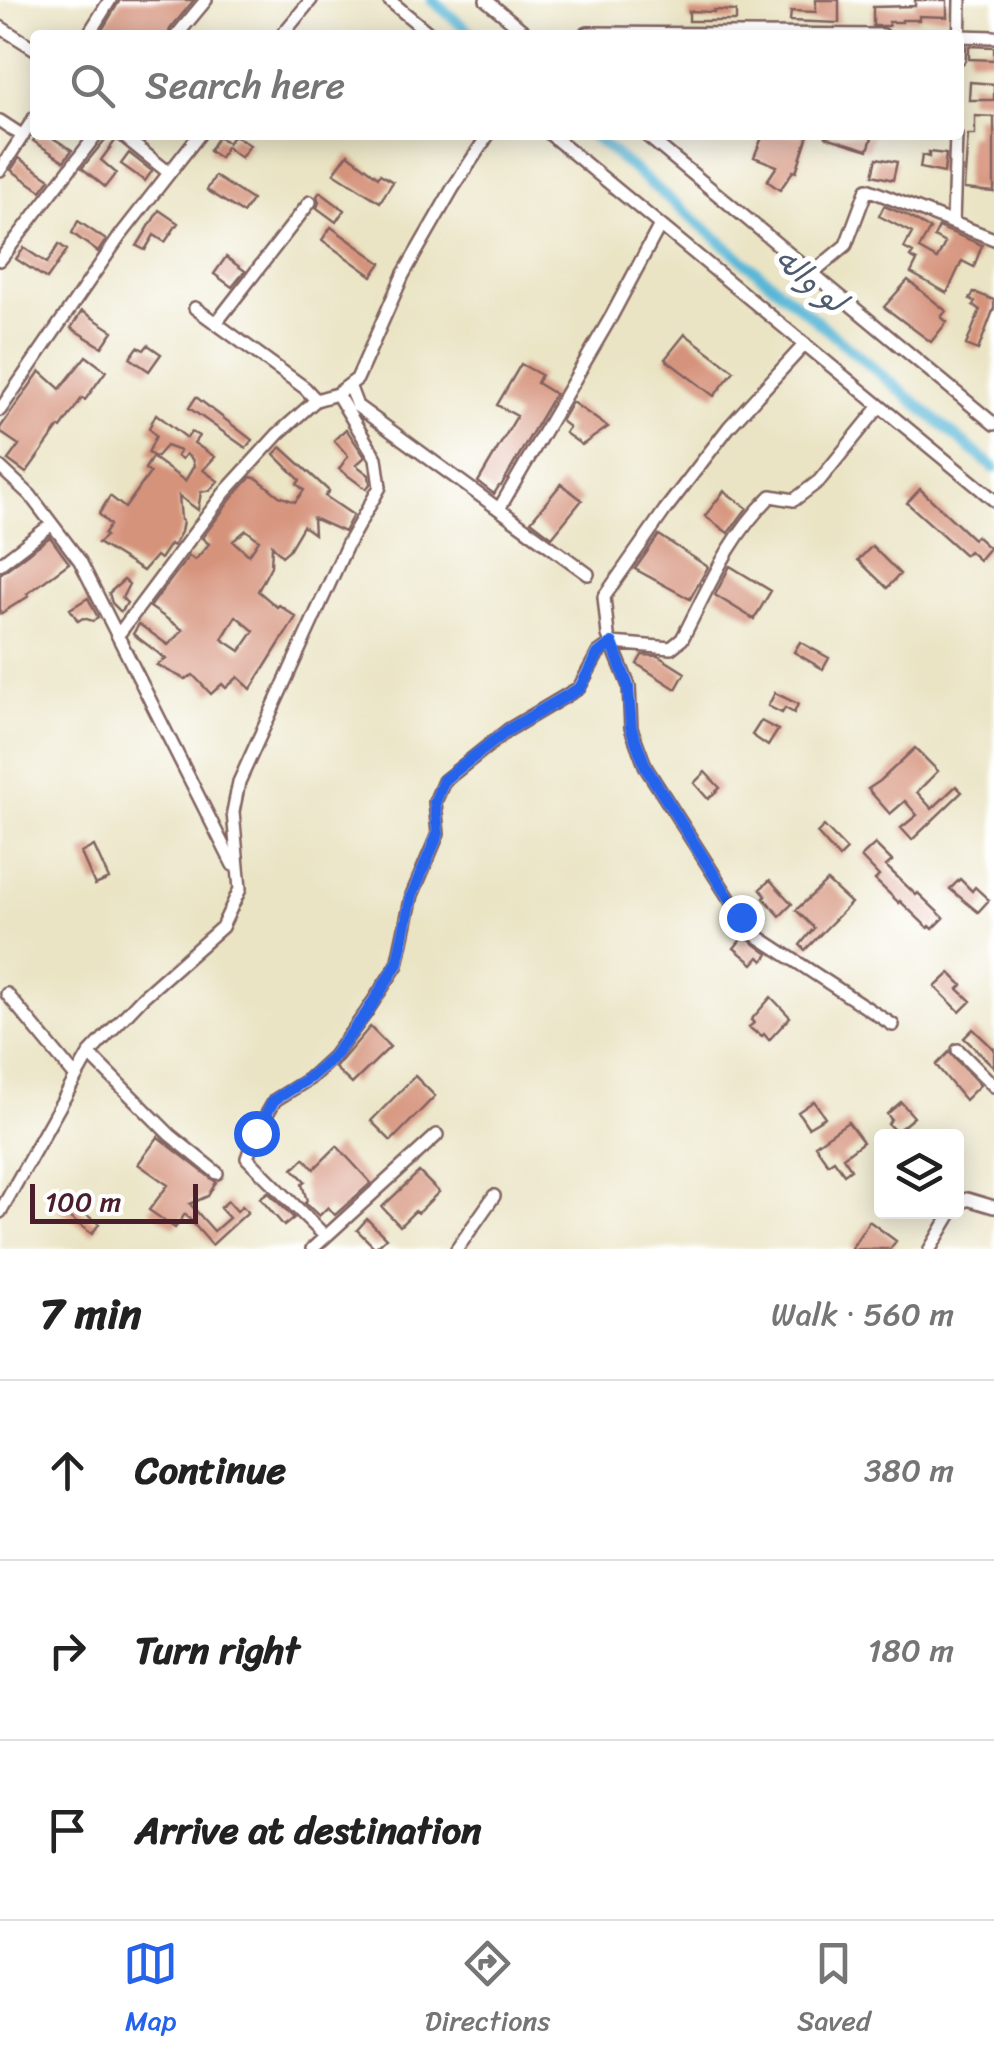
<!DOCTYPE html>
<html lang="en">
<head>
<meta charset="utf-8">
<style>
  :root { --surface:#fff; --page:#f2f2f2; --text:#222; --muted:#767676; --line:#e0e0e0; --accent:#2563eb }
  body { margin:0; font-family:Sriracha,"Playpen Sans Arabic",sans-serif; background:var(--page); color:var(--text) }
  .controls { position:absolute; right:30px; bottom:30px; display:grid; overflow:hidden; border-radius:10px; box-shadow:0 5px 25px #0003 }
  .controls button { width:90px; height:90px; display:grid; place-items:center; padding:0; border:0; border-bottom:2px solid var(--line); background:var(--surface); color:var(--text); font:50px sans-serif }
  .scale { position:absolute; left:30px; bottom:25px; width:168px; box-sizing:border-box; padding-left:10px; border:5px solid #4a1f2b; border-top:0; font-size:28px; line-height:35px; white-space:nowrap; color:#4a1f2b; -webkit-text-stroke:8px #fff; paint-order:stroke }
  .stop { position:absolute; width:30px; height:30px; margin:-22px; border:8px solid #2563eb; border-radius:50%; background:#fff }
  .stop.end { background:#2563eb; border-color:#fff; box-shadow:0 2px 10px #0008 }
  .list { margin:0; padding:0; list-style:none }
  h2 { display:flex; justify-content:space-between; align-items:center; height:130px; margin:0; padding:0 40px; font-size:42px }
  h2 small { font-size:32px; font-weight:400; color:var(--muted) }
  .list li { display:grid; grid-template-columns:65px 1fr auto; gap:30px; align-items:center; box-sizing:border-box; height:180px; padding:0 40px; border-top:2px solid var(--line) }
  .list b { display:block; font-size:38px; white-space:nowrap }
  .list em { font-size:32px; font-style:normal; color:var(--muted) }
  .icon { flex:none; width:55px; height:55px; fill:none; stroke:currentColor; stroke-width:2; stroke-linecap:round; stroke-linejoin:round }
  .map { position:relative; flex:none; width:994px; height:1249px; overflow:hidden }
  .search { position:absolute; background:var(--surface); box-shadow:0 5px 25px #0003; left:30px; right:30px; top:30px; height:110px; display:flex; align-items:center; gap:25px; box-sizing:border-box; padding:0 35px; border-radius:10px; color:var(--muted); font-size:38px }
  .sheet { height:670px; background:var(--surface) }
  nav { display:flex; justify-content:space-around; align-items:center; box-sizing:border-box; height:140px; border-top:2px solid var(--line); background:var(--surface); font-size:28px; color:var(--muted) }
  nav a { display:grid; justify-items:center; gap:5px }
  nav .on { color:var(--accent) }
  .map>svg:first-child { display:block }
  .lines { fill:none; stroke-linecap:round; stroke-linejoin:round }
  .canal { stroke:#59b7d7; stroke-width:11 }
  .building { fill:#d6937b; fill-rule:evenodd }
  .minor-casing { stroke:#826461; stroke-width:16 }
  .minor { stroke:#fff; stroke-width:11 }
  .route { stroke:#2563eb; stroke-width:12 }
  .labels { text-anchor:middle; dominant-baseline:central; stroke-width:10; stroke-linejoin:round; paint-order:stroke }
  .water-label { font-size:32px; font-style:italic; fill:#505c70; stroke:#fff }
</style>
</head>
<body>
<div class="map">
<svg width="994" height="1249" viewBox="0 0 994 1249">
  <rect width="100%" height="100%" fill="#fff"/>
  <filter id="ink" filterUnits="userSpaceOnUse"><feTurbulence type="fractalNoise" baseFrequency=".01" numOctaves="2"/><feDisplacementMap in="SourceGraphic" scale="20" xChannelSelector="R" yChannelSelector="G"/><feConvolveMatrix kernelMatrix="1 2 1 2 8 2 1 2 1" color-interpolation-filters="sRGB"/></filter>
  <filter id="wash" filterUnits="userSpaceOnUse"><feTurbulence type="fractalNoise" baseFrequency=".0048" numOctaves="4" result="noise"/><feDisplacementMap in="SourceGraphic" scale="40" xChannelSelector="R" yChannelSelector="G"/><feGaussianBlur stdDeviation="2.25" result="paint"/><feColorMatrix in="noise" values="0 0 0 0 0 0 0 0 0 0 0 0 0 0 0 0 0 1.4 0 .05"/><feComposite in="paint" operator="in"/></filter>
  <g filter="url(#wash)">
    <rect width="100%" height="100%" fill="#eae4c4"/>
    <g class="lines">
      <path class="canal" d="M 432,0 L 473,35
        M 592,135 L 994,468"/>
    </g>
    <g id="blocks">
      <path class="building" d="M 120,0 L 194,0 L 170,29 L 168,35 L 99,35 Z
        M 816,0 L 839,0 L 839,23 L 790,21 L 791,11 L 816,12 Z
        M 915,0 L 947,0 L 947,17 L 919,16 L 919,20 L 902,20 L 902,22 L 889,22 L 889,26 L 873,26 L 873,7 L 915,6 Z
        M 714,10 L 736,11 L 736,21 L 689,21 L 689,11 L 714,12 Z
        M 969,46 L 994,47 L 994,60 L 969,59 Z
        M 970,82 L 994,84 L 994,100 L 969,100 Z
        M 975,116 L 994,117 L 994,192 L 964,189 L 968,135 L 975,135 Z
        M 37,135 L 48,135 L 72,150 L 64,161 L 33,141 Z
        M 109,135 L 113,136 L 115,141 L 101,160 L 116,173 L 105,187 L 82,168 Z
        M 234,135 L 250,145 L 241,158 L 226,147 L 220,158 L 209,151 L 218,136 L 228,143 Z
        M 763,135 L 808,135 L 796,172 L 793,171 L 780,190 L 767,181 L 777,166 L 754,157 Z
        M 827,135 L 873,135 L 868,150 L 826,137 Z
        M 929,152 L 946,154 L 944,173 L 920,168 L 922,155 L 929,157 Z
        M 129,153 L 152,171 L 145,181 L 121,164 Z
        M 348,154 L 378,177 L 380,174 L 393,182 L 380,202 L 334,173 Z
        M 19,158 L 50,179 L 41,191 L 11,170 Z
        M 877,158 L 897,162 L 893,180 L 873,175 Z
        M 215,176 L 252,200 L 243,213 L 207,190 Z
        M 320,192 L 344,210 L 336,222 L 317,208 L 319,202 L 317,196 Z
        M 884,206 L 906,215 L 930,229 L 919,249 L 937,259 L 945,243 L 934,237 L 939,227 L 982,245 L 974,267 L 962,261 L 947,293 L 911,273 L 917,261 L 910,257 L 913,253 L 904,248 L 912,233 L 879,216 Z
        M 159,210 L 178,223 L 165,242 L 154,235 L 145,250 L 137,246 Z
        M 78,221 L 106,240 L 98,252 L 72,233 Z
        M 331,227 L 381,263 L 372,276 L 322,240 Z
        M 59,244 L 67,250 L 47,279 L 16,259 L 24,248 L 47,263 Z
        M 226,257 L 245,271 L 232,287 L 214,274 Z
        M 908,280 L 946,311 L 941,317 L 947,322 L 931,342 L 884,307 Z
        M 974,292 L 994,300 L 994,308 L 978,350 L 966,345 L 980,310 L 973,305 L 975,302 L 970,299 Z
        M 82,311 L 113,331 L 102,347 L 71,328 Z
        M 685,334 L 734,371 L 714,396 L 665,359 Z
        M 148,345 L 161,354 L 149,371 L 130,358 L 138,347 L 144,350 Z
        M 86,356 L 106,371 L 85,400 L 82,398 L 61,428 L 59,427 L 26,473 L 8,460 L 19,445 L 0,432 L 0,428 L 40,371 L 60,389 Z
        M 521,364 L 541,375 L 537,383 L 555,394 L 501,486 L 499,486 L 494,494 L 478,482 L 517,416 L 497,405 Z
        M 196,397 L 252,440 L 246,448 L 189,408 Z
        M 572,402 L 608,427 L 582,445 L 565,433 L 569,427 L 561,421 Z
        M 156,414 L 187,438 L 191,432 L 199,436 L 194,443 L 215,457 L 203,470 L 218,481 L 210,490 L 201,492 L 198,510 L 179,496 L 181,520 L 183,521 L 181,532 L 173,546 L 170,544 L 160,559 L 156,556 L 143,571 L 98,543 L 106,536 L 104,534 L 110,525 L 99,514 L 110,496 L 125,508 L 150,473 L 145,469 L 152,457 L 185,481 L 194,466 L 192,459 L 186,454 L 182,459 L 177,456 L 180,451 L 166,446 L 156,457 L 148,453 L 156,436 L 149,428 Z
        M 346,429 L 365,457 L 356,465 L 369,475 L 370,484 L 366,489 L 339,469 L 348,456 L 334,440 Z
        M 281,447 L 329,491 L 325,496 L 353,515 L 344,532 L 313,518 L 314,534 L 303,526 L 289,550 L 282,556 L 272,545 L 271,566 L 258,591 L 277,607 L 279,605 L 296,617 L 251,689 L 238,677 L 226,688 L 222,684 L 211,694 L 193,675 L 185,679 L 157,665 L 166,659 L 133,634 L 139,624 L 168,645 L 183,630 L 150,607 L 189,556 L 195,560 L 209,544 L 202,538 L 232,498 L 251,477 L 258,479 L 279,496 L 295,502 L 304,490 L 297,484 L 300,480 L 274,454 ZM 246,530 L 259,540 L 249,555 L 233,541 ZM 236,616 L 254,631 L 240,651 L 222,639 Z
        M 561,484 L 582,500 L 552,537 L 531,521 Z
        M 920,489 L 973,539 L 976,536 L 989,548 L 979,560 L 969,551 L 965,555 L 907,503 Z
        M 724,491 L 747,508 L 728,533 L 705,516 Z
        M 659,535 L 708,567 L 690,599 L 635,569 Z
        M 50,537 L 69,563 L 27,594 L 29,596 L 0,614 L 0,574 Z
        M 872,546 L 900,574 L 887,588 L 858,560 Z
        M 730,566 L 771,591 L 754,619 L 715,595 Z
        M 124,580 L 129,584 L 122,598 L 127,603 L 121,612 L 112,603 L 109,593 Z
        M 88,598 L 98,618 L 93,621 L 83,618 L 78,621 L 70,609 Z
        M 800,642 L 829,658 L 823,669 L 794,652 Z
        M 642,655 L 658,656 L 685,673 L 676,689 L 637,664 Z
        M 775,693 L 798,704 L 794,713 L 785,708 L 782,713 L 768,706 Z
        M 761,721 L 778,730 L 768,746 L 752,735 Z
        M 915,748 L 938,771 L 917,792 L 932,809 L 956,786 L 962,792 L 912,840 L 901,828 L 917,815 L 905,801 L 890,814 L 868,789 L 880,781 Z
        M 705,772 L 720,788 L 708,799 L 694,783 Z
        M 824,826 L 847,850 L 839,858 L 817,833 Z
        M 875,844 L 892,861 L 886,866 L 916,895 L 918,893 L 944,918 L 933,929 L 930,926 L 928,928 L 900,901 L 899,903 L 875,880 L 879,876 L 861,857 Z
        M 94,846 L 109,879 L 95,885 L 81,853 Z
        M 960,879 L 972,891 L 975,887 L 989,900 L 978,912 L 950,889 Z
        M 770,880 L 792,904 L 780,916 L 764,898 L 766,896 L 760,889 Z
        M 827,881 L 851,903 L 805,950 L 800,945 L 814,928 L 796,910 Z
        M 744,936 L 768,954 L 763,961 L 759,957 L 753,964 L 734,948 Z
        M 950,973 L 962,985 L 958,989 L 971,1001 L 960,1012 L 935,987 Z
        M 771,997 L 790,1017 L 769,1040 L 764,1034 L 762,1036 L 757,1032 L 756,1033 L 749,1027 L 754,1023 L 751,1020 Z
        M 370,1027 L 390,1047 L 352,1084 L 335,1068 Z
        M 973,1029 L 994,1049 L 994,1067 L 964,1038 Z
        M 949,1052 L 980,1085 L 965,1100 L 936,1065 Z
        M 415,1076 L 435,1096 L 391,1141 L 371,1121 Z
        M 814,1101 L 825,1117 L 808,1127 L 798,1112 Z
        M 901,1102 L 914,1117 L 896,1132 L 888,1124 L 891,1119 L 887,1114 Z
        M 848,1122 L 863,1142 L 843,1157 L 851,1169 L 844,1174 L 834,1160 L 828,1164 L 815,1145 Z
        M 158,1137 L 216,1182 L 208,1196 L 190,1204 L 214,1231 L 229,1218 L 220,1208 L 228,1201 L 237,1211 L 242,1206 L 248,1212 L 212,1245 L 185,1214 L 175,1228 L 149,1210 L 168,1185 L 138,1164 Z
        M 337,1146 L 371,1183 L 335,1215 L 328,1207 L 319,1216 L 305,1203 L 307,1201 L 302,1184 L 305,1181 L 293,1169 L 304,1158 L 314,1169 Z
        M 419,1172 L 439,1192 L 418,1213 L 415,1211 L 400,1226 L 382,1207 Z
        M 268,1192 L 294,1218 L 284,1226 L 260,1198 Z
        M 66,1200 L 99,1224 L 92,1234 L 59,1210 Z
        M 367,1219 L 386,1238 L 375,1248 L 357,1230 Z
        M 869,1221 L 896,1241 L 890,1249 L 851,1249 Z"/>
    </g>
  </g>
  <g filter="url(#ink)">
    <use href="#blocks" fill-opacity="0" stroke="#826461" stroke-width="2.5"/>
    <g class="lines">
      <defs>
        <path id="minor" d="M 389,0 L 431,35
          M 486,0 L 528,35
          M 0,27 L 35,49
          M 88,35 L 110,0
          M 177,35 L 206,0
          M 282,35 L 311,0
          M 584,35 L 588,33 L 883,35
          M 959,36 L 994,37
          M 959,58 L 960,0
          M 0,121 L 23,136
          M 122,135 L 168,172
          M 551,135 L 994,500
          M 646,135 L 994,424
          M 0,170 L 35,117
          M 953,222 L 956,135
          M 0,260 L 96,135
          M 811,274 L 846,245 L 867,189 L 994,239
          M 195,308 L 305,388 L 316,400
          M 216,323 L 310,202
          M 805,344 L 729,427 L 665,510 L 604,597 L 608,635 L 629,686 L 631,728 L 646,768 L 741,917 L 754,934 L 893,1025
          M 349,385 L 357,406 L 588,574
          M 0,410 L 120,236 L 199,135
          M 0,467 L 30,495 L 80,561 L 233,865
          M 499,509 L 611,317 L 660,225
          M 0,564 L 52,524
          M 118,635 L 225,492 L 278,434 L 316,400 L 337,394 L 357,379 L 403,275 L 453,188 L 488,135
          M 7,994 L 76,1077
          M 958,1050 L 994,1086
          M 89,1054 L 170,1135 L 217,1173
          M 956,1207 L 967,1199 L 994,1207
          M 0,1212 L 89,1054 L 143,997 L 222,927 L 240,889 L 233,812 L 239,782 L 347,545 L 380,487 L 376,458 L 337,394
          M 325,1236 L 247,1158 L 256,1133 L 275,1100 L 309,1079 L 333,1057 L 365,1014 L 397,965 L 412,895 L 438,834 L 435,802 L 444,781 L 508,730 L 579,688 L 598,653 L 612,643 L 671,648 L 682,639 C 709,587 728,538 771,496 L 794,500 L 819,481 L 880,406
          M 312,1249 L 437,1135
          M 457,1249 L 494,1196
          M 930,1249 L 952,1212"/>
      </defs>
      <use href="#minor" class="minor-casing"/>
      <use href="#minor" class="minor"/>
    </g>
  </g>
  <g class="lines" filter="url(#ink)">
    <path class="route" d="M 256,1133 L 274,1100 L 309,1078 L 333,1057 L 366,1014 L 397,964 L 412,895 L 438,834 L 435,802 L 444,780 L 508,730 L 580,688 L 598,654 L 612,643 L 628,686 L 631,728 L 646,768 L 741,917"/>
  </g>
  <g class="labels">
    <g class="water-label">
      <text transform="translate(810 280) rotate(40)">لو واله</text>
    </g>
  </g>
</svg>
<div class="controls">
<button><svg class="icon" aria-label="layers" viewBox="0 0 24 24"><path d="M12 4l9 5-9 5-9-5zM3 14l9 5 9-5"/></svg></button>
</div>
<div class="scale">100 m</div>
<div class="stop" style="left:256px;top:1133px"></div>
<div class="stop end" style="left:741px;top:917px"></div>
<div class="search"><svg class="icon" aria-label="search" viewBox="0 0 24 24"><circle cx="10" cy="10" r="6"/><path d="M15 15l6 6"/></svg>Search here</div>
</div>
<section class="sheet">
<h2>7 min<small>Walk · 560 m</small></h2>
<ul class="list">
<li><svg class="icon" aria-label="ahead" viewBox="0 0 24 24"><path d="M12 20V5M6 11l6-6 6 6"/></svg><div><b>Continue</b></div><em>380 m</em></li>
<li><svg class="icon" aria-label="right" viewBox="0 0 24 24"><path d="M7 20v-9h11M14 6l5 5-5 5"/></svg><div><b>Turn right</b></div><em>180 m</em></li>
<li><svg class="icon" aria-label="arrive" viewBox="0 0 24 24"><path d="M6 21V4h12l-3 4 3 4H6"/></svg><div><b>Arrive at destination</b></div></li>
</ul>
</section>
<nav>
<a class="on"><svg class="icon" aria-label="map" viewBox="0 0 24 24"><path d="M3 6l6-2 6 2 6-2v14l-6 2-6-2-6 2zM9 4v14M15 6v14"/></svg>Map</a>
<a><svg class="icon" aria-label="directions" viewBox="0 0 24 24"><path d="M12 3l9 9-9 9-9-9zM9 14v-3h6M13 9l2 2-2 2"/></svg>Directions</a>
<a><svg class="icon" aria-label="saved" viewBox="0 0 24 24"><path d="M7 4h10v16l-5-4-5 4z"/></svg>Saved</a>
</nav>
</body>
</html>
